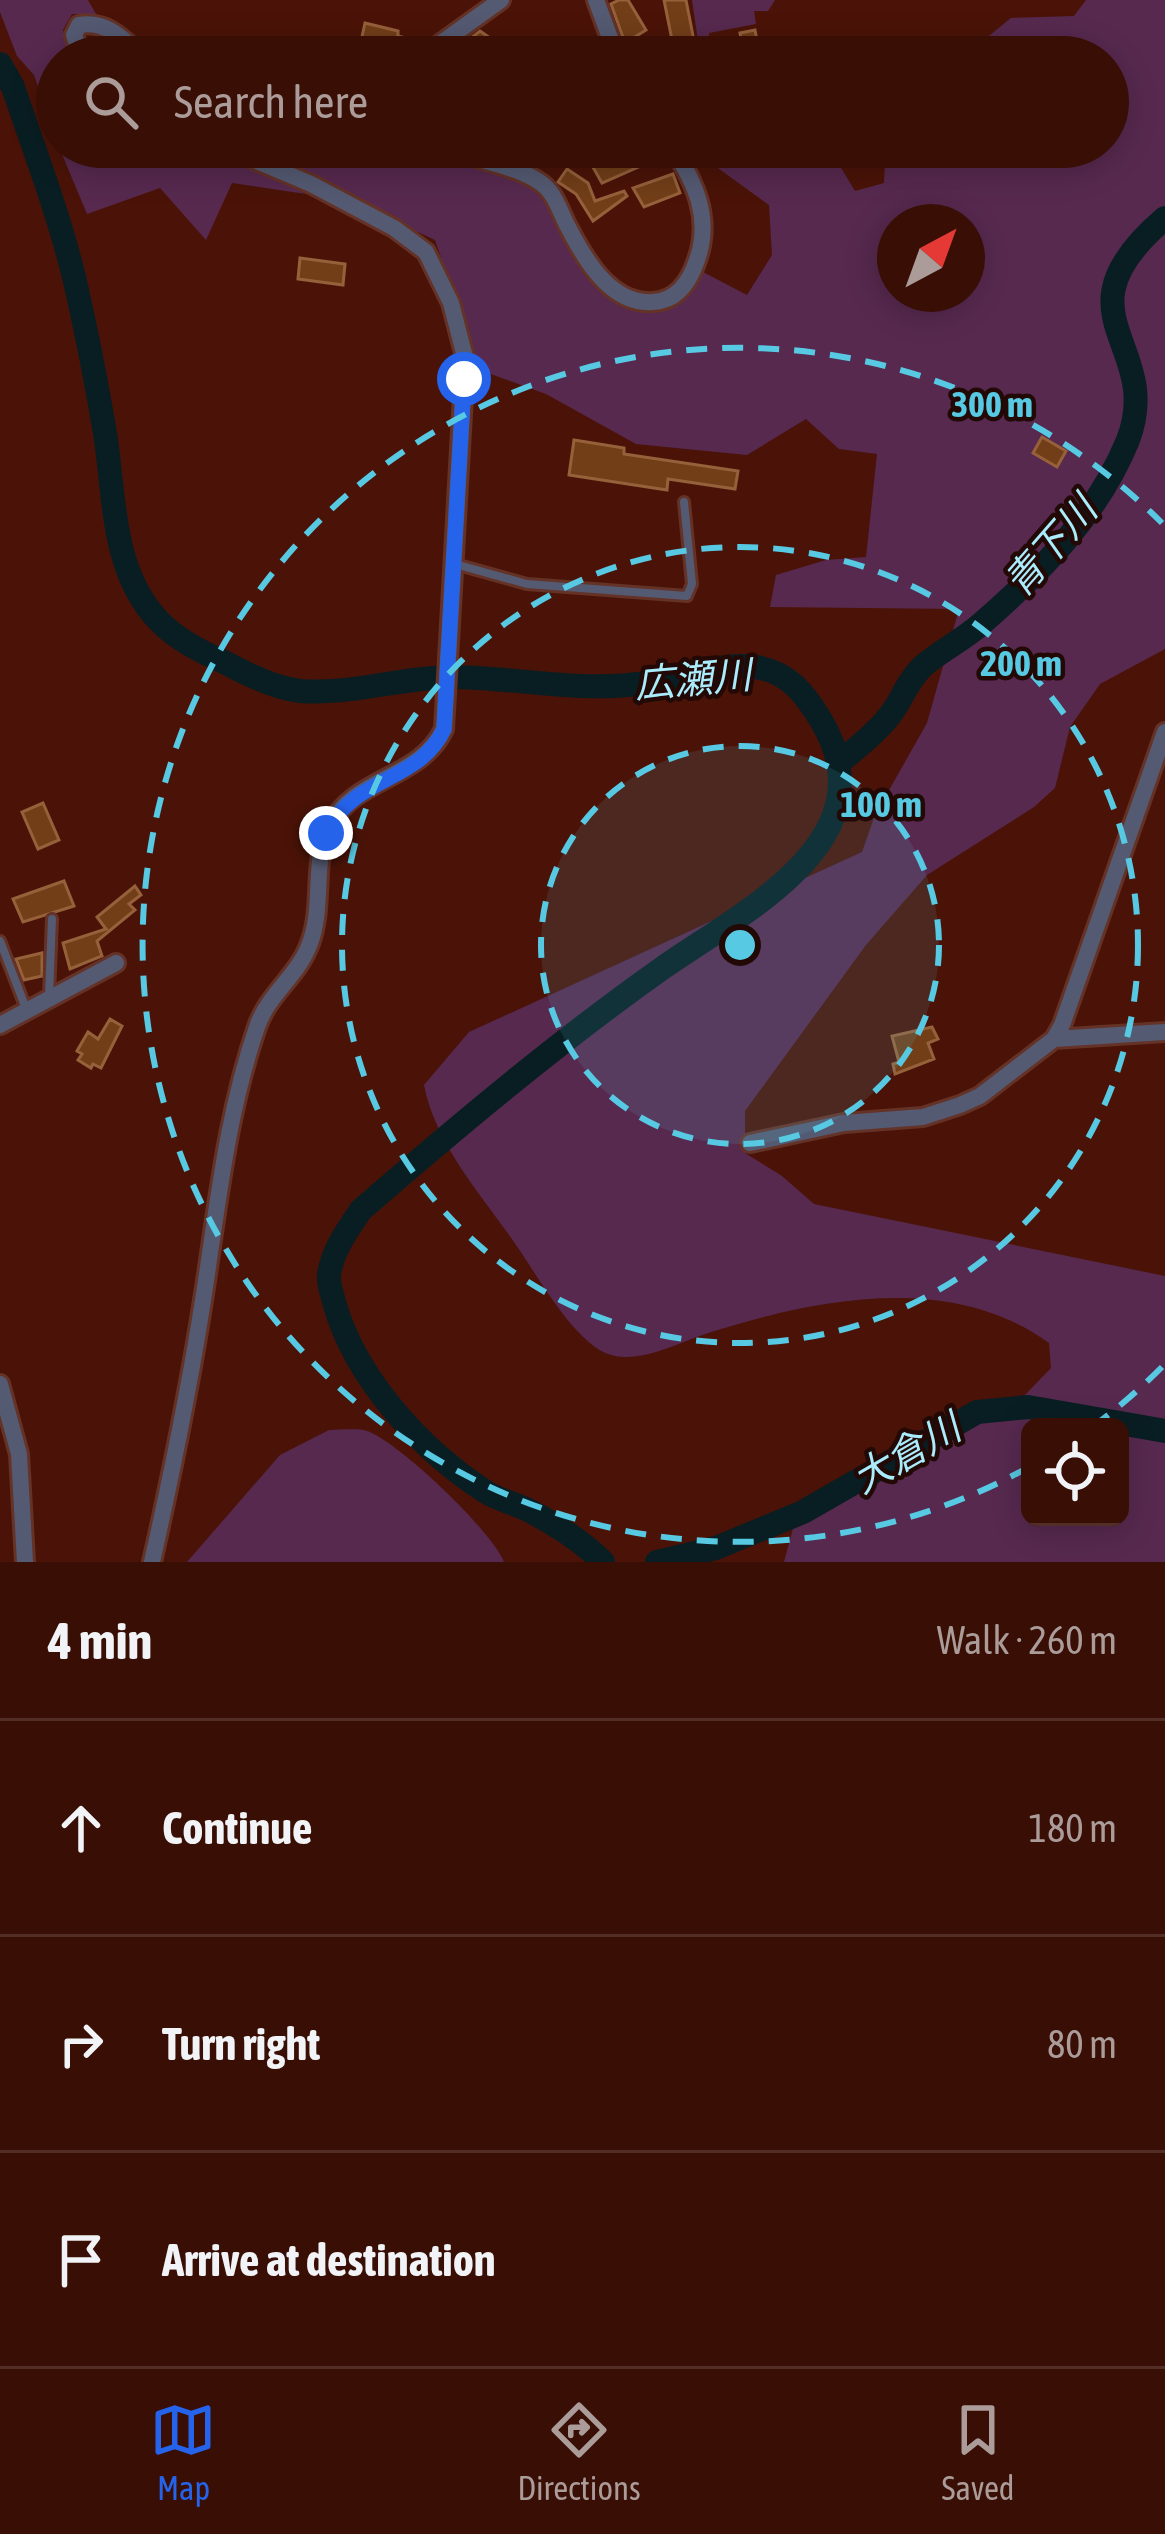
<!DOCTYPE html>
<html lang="en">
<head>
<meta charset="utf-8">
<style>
  :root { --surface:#380e05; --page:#3f170f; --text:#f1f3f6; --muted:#ab9c9a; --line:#522e27; --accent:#2563eb }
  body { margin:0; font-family:"Asap Condensed","Noto Sans JP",sans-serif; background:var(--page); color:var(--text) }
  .controls { position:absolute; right:36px; bottom:36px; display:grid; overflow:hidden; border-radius:18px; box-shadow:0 6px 30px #0003 }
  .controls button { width:108px; height:108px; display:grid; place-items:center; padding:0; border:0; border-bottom:3px solid var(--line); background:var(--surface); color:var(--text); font:60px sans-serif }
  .compass { position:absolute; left:877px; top:204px; width:108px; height:108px; border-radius:50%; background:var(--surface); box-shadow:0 6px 30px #0003; rotate:41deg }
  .stop { position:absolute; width:36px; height:36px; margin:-27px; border:9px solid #2563eb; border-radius:50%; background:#fff }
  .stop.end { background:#2563eb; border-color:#fff; box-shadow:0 3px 12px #0008 }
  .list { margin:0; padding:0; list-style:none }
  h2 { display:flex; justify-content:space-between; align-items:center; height:156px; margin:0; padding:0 48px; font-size:51px }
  h2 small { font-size:39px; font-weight:400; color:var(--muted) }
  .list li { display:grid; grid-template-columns:78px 1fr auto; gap:36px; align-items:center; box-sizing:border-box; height:216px; padding:0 48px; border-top:3px solid var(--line) }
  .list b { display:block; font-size:45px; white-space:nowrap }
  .list em { font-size:39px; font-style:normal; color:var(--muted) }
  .icon { flex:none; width:66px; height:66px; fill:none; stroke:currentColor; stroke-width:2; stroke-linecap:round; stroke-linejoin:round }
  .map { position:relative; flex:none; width:1165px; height:1562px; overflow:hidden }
  .search { position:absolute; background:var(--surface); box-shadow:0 6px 30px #0003; left:36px; right:36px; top:36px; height:132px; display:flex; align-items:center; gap:30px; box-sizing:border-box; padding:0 42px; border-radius:66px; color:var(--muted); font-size:45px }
  .sheet { height:804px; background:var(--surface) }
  nav { display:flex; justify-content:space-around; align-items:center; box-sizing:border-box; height:168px; border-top:3px solid var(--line); background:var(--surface); font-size:33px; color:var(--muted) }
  nav a { display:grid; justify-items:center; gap:6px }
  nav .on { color:var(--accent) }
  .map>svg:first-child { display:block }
  .green { fill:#57294f; fill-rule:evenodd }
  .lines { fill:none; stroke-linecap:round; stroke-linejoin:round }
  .river { stroke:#091e23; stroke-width:24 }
  .building { fill:#713e18; stroke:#96603b; stroke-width:3 }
  .service-casing { stroke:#643227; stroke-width:14 }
  .minor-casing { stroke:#643227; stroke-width:22 }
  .service { stroke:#545a72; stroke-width:8 }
  .minor { stroke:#545a72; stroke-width:16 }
  .route { stroke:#2563eb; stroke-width:15 }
  .ring { fill:none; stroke:#57c9e2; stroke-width:6; stroke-dasharray:21 15 }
  .labels { text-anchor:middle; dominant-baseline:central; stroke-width:9; stroke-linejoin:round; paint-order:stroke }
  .water-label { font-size:39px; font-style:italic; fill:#aaecfc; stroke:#220905 }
  .centre { fill:#57c9e2; stroke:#220905; stroke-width:6 }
  .ring-label { font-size:36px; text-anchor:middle; font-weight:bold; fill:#57c9e2; stroke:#220905; stroke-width:9; stroke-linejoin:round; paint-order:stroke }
</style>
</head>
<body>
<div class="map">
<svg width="1165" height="1562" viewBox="0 0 1165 1562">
  <rect width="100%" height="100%" fill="#4b1307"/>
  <path class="green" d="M 0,0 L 88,0 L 96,14 L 72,14 L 63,30 L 68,53 L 74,57 L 57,57 L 57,141 L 34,75 L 17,56 L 0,12 Z
    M 692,0 L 775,0 L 768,11 L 754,11 L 756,24 L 709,33 L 709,39 L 698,41 Z
    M 1086,0 L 1165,0 L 1165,649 L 1100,684 L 1070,727 L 1055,788 L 1034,807 L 927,875 L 866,945 L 745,1111 L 745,1153 L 782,1176 L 814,1204 L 1165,1276 L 1165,1562 L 784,1562 L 798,1510 L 818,1492 L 869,1461 L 1024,1396 L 1051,1368 L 1049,1343 C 949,1271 815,1299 705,1334 C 678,1343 637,1365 608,1354 C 573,1341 536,1273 514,1242 C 480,1193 436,1145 424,1085 L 469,1032 L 862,852 L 875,815 L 927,723 L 959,609 L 770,607 L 776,575 L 826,560 L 866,557 L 877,454 L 839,449 L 806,419 L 747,455 L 636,444 L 546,394 L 488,373 L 474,353 L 435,240 L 237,147 L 443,147 L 477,165 L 532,185 L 550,205 L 585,271 L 607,298 L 630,306 L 664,310 L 683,298 L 703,272 L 747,295 L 772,255 L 769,205 L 689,147 L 849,147 L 840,166 L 855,191 L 884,183 L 885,162 L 909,147 L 1108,147 L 1108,57 L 963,57 L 1011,18 L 1074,16 ZM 895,222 L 967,222 L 967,294 L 895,294 ZM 1030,1427 L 1120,1427 L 1120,1517 L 1030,1517 Z
    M 59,147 L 209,147 L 306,194 L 232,183 L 206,240 L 160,188 L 87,214 Z
    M 329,1430 C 340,1430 357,1428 367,1431 C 399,1442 492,1531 504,1562 L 187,1562 L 280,1455 Z"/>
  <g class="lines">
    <path class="river" d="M 0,64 L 13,87 C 34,149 58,212 74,277 C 86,329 96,380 105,433 C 115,497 111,571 159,621 C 177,640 202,652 226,663 C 248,675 275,688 300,691 C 349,695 400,678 449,677 C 512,677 574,692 638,684 C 675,679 719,662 756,667 C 789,672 806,695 822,722 C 891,840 744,911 664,967 C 559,1041 458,1126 361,1210 C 348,1229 332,1251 329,1275 C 328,1283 332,1294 334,1302 C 355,1378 421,1450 486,1492 C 499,1500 514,1503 528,1510 C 555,1524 582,1541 603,1562
      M 839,763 C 859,746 883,728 897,705 C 905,691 910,679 922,667 C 940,651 963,640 981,624 C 1041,572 1098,514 1128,440 C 1165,343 1050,316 1165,218
      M 657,1562 L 716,1548 L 803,1512 L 977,1412 L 1028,1407 L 1165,1431"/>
  </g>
  <path class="building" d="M 619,0 L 628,0 L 646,30 L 625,43 L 611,4 Z
    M 664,0 L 686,0 L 695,46 L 674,50 Z
    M 365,23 L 398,31 L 398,36 L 410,39 L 408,50 L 361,41 Z
    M 755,30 L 760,57 L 728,57 L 725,43 L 741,39 L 740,33 Z
    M 480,31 L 503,47 L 494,57 L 446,57 Z
    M 626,147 L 656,147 L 661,157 L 602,183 L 590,162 Z
    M 567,169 L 588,183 L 595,201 L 624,191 L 627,196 L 593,221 L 576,194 L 558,182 Z
    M 673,174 L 680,193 L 644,207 L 633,188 Z
    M 300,258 L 345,264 L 343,285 L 298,279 Z
    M 1042,437 L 1066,451 L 1057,467 L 1033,453 Z
    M 574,440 L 624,448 L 624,454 L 738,471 L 735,489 L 668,479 L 667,490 L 569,475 Z
    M 43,803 L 59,840 L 38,849 L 22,812 Z
    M 64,881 L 74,906 L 23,922 L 13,899 Z
    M 135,886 L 141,895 L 129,904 L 135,910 L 97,941 L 102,956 L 70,969 L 63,943 L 106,929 L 97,917 Z
    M 42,953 L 42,976 L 24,980 L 16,959 Z
    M 110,1019 L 122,1026 L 101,1068 L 93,1064 L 91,1068 L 78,1060 L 82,1054 L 77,1051 L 88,1032 L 98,1039 Z
    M 932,1027 L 938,1039 L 928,1043 L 934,1059 L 895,1074 L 893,1064 L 899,1062 L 892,1036 Z"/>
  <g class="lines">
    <defs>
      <path id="service" d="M 455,564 L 527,584 L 687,596 L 692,584 L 684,502
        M 0,941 L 27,1011
        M 49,996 L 52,919"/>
      <path id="minor" d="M 596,0 L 617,57
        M 423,56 L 501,0
        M 88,57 L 79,50 L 74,35 L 79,25 C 107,20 124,40 143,57
        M 452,147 C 478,163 512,164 538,181 C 555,191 559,210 568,227 C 585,260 611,305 653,302 C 677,301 690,281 697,260 C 712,218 695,182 672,147
        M 0,1025 L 116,963
        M 1054,1039 L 1165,1032
        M 750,1143 L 844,1123 L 923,1117 L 960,1105 L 980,1096 L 1054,1039 L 1062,1025 L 1165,732
        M 0,1384 L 19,1454 L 25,1562
        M 152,1562 C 172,1473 190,1385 204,1294 C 218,1203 227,1114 257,1027 C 268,994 299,975 310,943 C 324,906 312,863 329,827 C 354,776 420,780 444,729 L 464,379 L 464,353 L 451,303 L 426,252 L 394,228 L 311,184 L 224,147"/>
    </defs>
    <use href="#service" class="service-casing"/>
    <use href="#minor" class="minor-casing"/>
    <use href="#service" class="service"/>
    <use href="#minor" class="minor"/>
  </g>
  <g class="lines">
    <path class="route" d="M 326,833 C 356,774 418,784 444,729 L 464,379"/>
  </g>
  <circle cx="740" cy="945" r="199" fill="#57c9e2" fill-opacity=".12"/>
  <g class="ring">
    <circle cx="740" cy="945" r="199"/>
    <circle cx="740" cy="945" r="398"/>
    <path d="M1162 1367A597 597 0 0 1 1095 1425M1029 1467A597 597 0 1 1 1162 523"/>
  </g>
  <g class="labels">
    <g class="water-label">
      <text transform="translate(1050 546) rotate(-49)">青下川</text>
      <text transform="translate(693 679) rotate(-5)">広瀬川</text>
      <text transform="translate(906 1453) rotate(-30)">大倉川</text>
    </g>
  </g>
  <circle cx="740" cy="945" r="18" class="centre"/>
  <g class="ring-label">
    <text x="992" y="417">300 m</text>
    <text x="1021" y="676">200 m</text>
    <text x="881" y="817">100 m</text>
  </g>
</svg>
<div class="controls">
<button><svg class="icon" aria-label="locate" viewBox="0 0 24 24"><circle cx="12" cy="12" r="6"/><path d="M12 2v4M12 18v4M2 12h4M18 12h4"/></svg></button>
</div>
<svg class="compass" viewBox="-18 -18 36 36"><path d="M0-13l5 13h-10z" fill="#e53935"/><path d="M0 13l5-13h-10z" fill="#ab9c9a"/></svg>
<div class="stop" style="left:464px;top:379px"></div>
<div class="stop end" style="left:326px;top:833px"></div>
<div class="search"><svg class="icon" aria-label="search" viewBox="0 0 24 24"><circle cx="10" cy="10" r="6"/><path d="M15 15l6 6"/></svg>Search here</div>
</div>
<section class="sheet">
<h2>4 min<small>Walk · 260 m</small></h2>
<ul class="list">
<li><svg class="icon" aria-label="ahead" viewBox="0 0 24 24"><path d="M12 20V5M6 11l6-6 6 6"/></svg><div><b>Continue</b></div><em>180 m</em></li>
<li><svg class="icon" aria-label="right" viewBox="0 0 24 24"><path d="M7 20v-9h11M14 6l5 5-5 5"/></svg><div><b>Turn right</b></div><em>80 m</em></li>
<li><svg class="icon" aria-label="arrive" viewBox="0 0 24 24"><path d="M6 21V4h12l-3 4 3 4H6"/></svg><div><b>Arrive at destination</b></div></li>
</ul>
</section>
<nav>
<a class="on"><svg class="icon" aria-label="map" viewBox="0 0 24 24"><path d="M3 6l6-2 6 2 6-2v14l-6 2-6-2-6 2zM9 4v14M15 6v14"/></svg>Map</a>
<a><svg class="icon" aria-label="directions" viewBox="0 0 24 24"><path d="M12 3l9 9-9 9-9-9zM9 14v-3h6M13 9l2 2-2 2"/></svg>Directions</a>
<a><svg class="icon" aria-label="saved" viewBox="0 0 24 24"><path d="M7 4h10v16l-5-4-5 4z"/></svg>Saved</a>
</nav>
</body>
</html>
